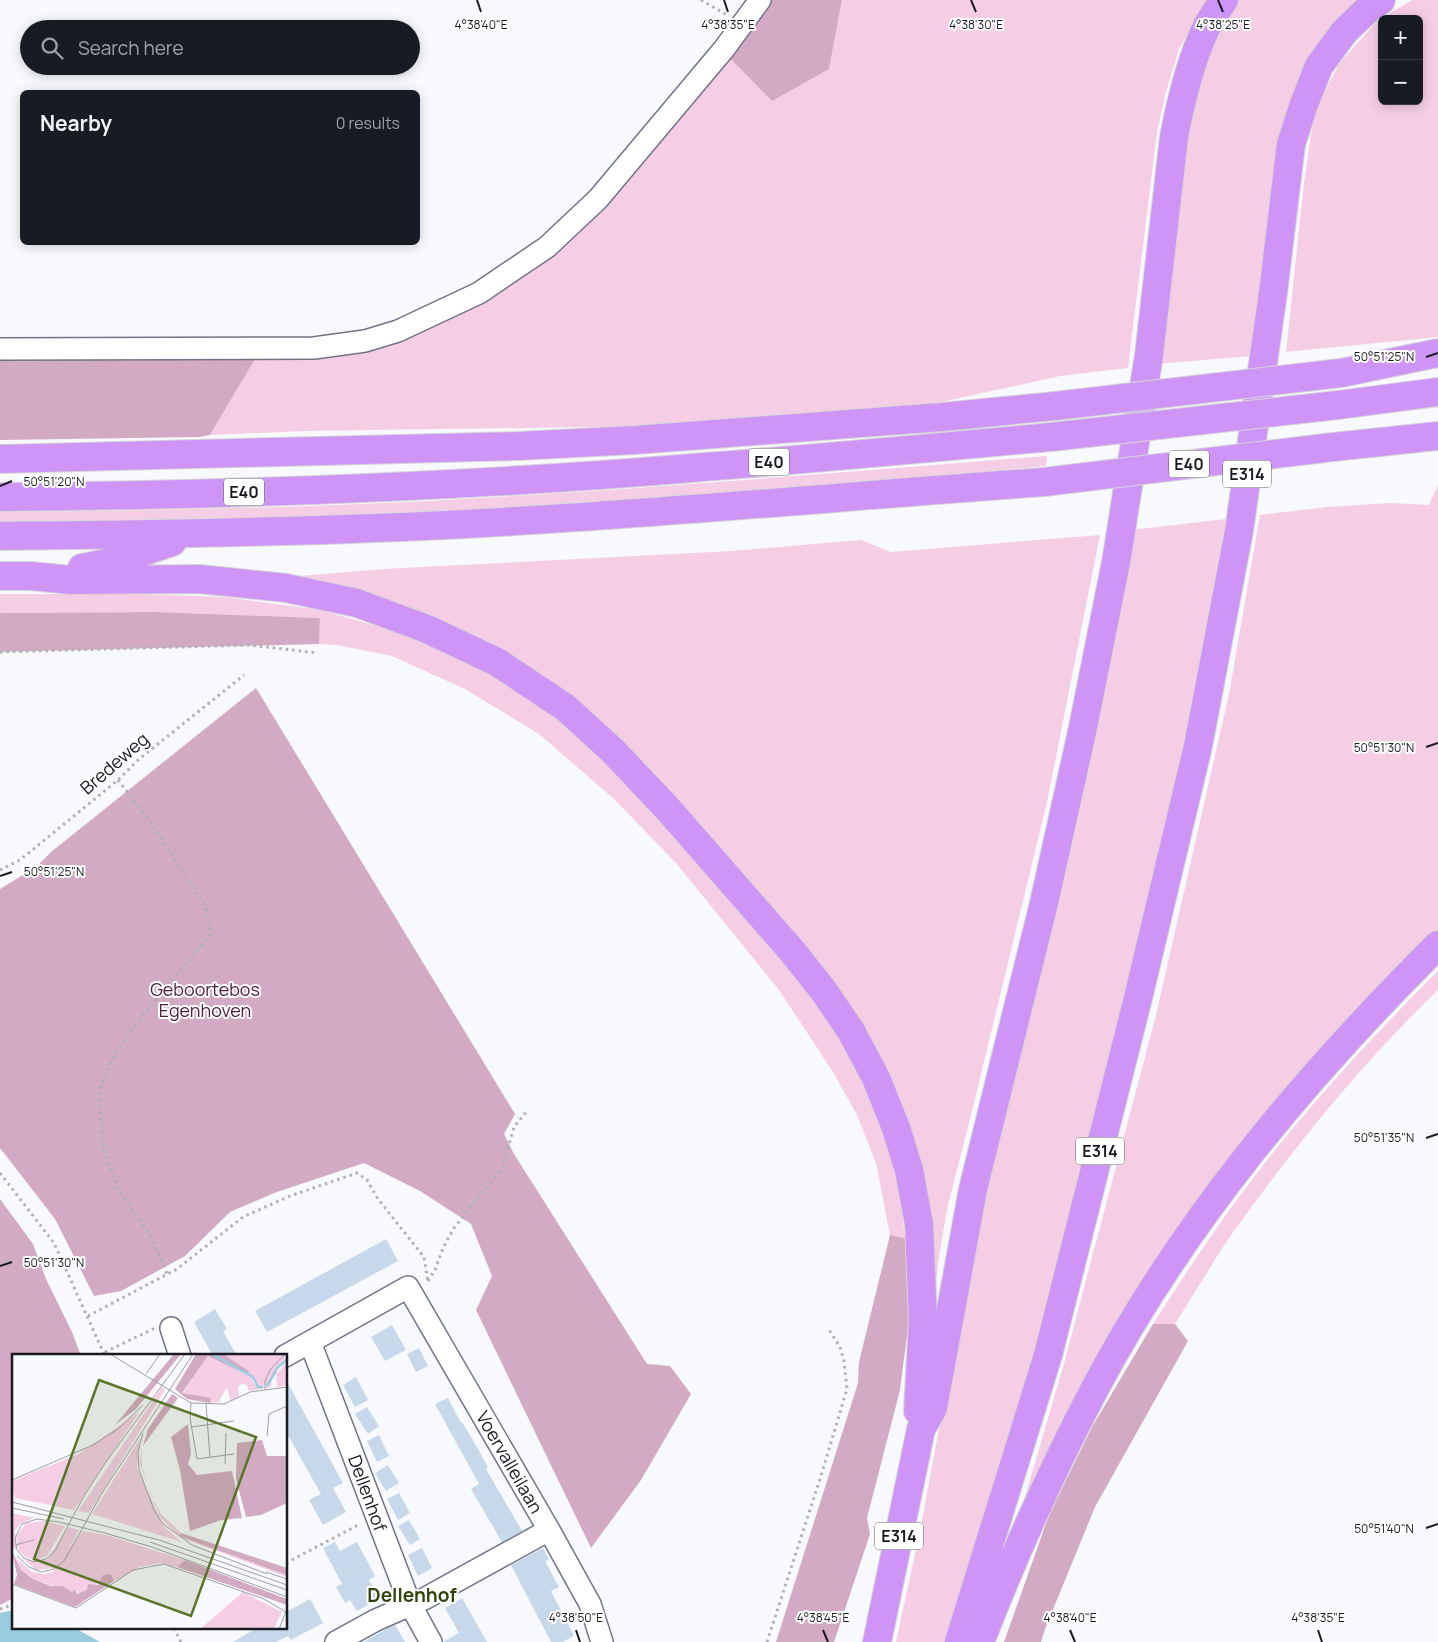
<!DOCTYPE html>
<html lang="en">
<head>
<meta charset="utf-8">
<style>
  :root { --surface:#171b24; --page:#242831; --text:#f1f3f6; --muted:#9ea1a6; --line:#363941 }
  body { margin:0; font-family:Manrope,sans-serif; background:var(--page); color:var(--text) }
  .controls { position:absolute; right:15px; top:15px; display:grid; overflow:hidden; border-radius:8px; box-shadow:0 2px 12px #0003 }
  .controls button { width:45px; height:45px; display:grid; place-items:center; padding:0; border:0; border-bottom:1px solid var(--line); background:var(--surface); color:var(--text); font:25px sans-serif }
  .list { margin:0; padding:0; list-style:none }
  h2 { display:flex; justify-content:space-between; align-items:center; height:65px; margin:0; padding:0 20px; font-size:21px }
  h2 small { font-size:16px; font-weight:400; color:var(--muted) }
  .icon { flex:none; width:28px; height:28px; fill:none; stroke:currentColor; stroke-width:2; stroke-linecap:round; stroke-linejoin:round }
  .map { position:relative; flex:none; width:1438px; height:1642px; overflow:hidden }
  .search { position:absolute; background:var(--surface); box-shadow:0 2px 12px #0003; left:20px; top:20px; width:400px; height:55px; display:flex; align-items:center; gap:12px; box-sizing:border-box; padding:0 18px; border-radius:28px; color:var(--muted); font-size:19px }
  .panel { position:absolute; background:var(--surface); box-shadow:0 2px 12px #0003; left:20px; top:90px; width:400px; height:155px; border-radius:8px }
  .map>svg:first-child { display:block }
  .green { fill:#f5cee6; fill-rule:evenodd }
  .forest { fill:#d3aac3 }
  .water { fill:#99ccdc }
  .building { fill:#c7d8ea }
  .lines { fill:none; stroke-linecap:round; stroke-linejoin:round }
  .minor-casing { stroke:#717387; stroke-width:24 }
  .highway-casing { stroke:#d6d6d7; stroke-width:30 }
  .path { stroke:#afb0b5; stroke-width:3; stroke-dasharray:2.5 4; stroke-linecap:butt }
  .minor { stroke:#fff; stroke-width:21 }
  .highway { stroke:#cf95f6; stroke-width:28 }
  .highway-bridge-casing { stroke:#d6d6d7; stroke-width:30; stroke-linecap:butt }
  .highway-bridge { stroke:#cf95f6; stroke-width:28 }
  .ticks { fill:none; stroke:#191a22; stroke-width:2 }
  .labels { text-anchor:middle; dominant-baseline:central; stroke-width:4; stroke-linejoin:round; paint-order:stroke }
  .shield { fill:#fff; stroke:#5e5f64; stroke-width:1 }
  .shield-label { font-size:16px; font-weight:bold; fill:#191a22 }
  .street-label { font-size:18px; fill:#191a22; stroke:#fff }
  .park-label { font-size:18px; fill:#4e1d3f; stroke:#fff }
  .neighbourhood-label { font-size:19px; font-weight:bold; fill:#30430d; stroke:#fff }
  .inset-river { fill:none; stroke:#99ccdc; stroke-width:2.5 }
  .inset-road { fill:none; stroke:#9fa0a5; stroke-width:1 }
  .view { fill:#597529; fill-opacity:0.15; stroke:#597529; stroke-width:2.5 }
  .inset-edge { fill:none; stroke:#191a22; stroke-width:2.5 }
  .ticks-label { font-size:12px; text-anchor:middle; fill:#191a22; stroke:#fff; stroke-width:4; stroke-linejoin:round; paint-order:stroke }
</style>
</head>
<body>
<div class="map">
<svg width="1438" height="1642" viewBox="0 0 1438 1642">
  <rect width="100%" height="100%" fill="#f8f9fd"/>
  <path class="green" d="M 842,0 L 1206,0 L 1179,49 L 1166,92 L 1157,132 L 1128,368 L 1060,376 L 928,405 L 659,426 L 305,431 L 210,435 L 258,354 L 362,348 L 481,299 L 728,56 L 829,69 Z
    M 1237,0 L 1366,0 L 1289,123 L 1270,197 L 1252,356 L 1157,364 L 1195,85 L 1215,30 Z
    M 1412,0 L 1438,0 L 1438,337 L 1286,352 L 1304,183 L 1314,112 L 1339,64 L 1377,21 ZM 1382,19 L 1419,19 L 1419,101 L 1382,101 Z
    M 1047,456 L 1046,466 C 927,477 808,488 689,497 C 460,514 230,519 0,523 L 0,512 C 160,510 320,508 480,498 C 669,487 858,471 1047,456 Z
    M 1438,485 L 1438,931 L 1382,986 L 1299,1079 L 1020,1514 L 1065,1360 L 1156,1015 L 1229,694 L 1260,515 L 1327,507 L 1390,503 L 1429,505 Z
    M 1226,519 L 1183,746 L 1132,975 L 1019,1421 L 950,1642 L 896,1642 L 920,1531 L 966,1283 L 1020,1045 L 1131,530 Z
    M 1100,535 L 1047,802 L 973,1107 L 947,1209 L 938,1263 L 935,1295 L 896,1093 L 596,722 L 286,577 L 384,569 L 732,551 L 861,540 L 891,552 Z
    M 0,594 L 139,594 L 225,597 L 320,610 L 409,635 L 479,668 L 544,709 L 590,746 L 641,795 L 794,972 L 832,1027 L 862,1079 L 885,1134 L 900,1196 L 905,1238 L 890,1235 L 876,1163 L 857,1115 L 833,1072 L 779,990 L 676,863 L 614,799 L 539,734 L 465,689 L 392,656 L 337,645 L 319,644 L 320,618 L 157,612 L 0,613 Z
    M 1438,971 L 1438,990 C 1362,1063 1295,1146 1234,1231 C 1213,1261 1195,1293 1175,1324 L 1153,1324 C 1185,1274 1218,1224 1254,1177 C 1310,1104 1373,1036 1438,971 Z"/>
  <path class="forest" d="M 768,0 L 842,0 L 829,69 L 772,101 L 728,56 Z
    M 0,354 L 258,354 L 210,435 L 200,437 L 0,440 Z
    M 157,612 L 320,618 L 319,644 L 0,652 L 0,613 Z
    M 256,688 L 515,1114 L 504,1134 L 514,1154 L 647,1364 L 670,1366 L 691,1394 L 641,1480 L 591,1548 L 476,1310 L 492,1276 L 471,1224 L 420,1191 L 364,1163 L 274,1193 L 230,1212 L 185,1256 L 121,1291 L 94,1296 L 55,1219 L 0,1148 L 0,889 L 36,867 L 51,852 Z
    M 0,1199 L 33,1244 L 46,1279 L 72,1332 L 81,1356 L 14,1356 L 14,1598 L 0,1605 Z
    M 890,1235 L 905,1238 L 909,1320 L 900,1390 L 867,1518 L 870,1534 L 834,1642 L 776,1642 L 858,1383 L 859,1362 Z
    M 1153,1324 L 1175,1324 L 1188,1341 L 1095,1507 L 1045,1629 L 1041,1642 L 1004,1642 L 1049,1515 L 1092,1427 Z"/>
  <path class="water" d="M 14,1610 L 14,1628 L 75,1628 L 100,1642 L 0,1642 L 0,1613 Z"/>
  <path class="building" d="M 386,1239 L 398,1261 L 267,1332 L 255,1311 Z
    M 215,1309 L 227,1329 L 223,1331 L 237,1356 L 213,1356 L 194,1322 Z
    M 392,1325 L 406,1350 L 385,1361 L 371,1337 Z
    M 419,1348 L 428,1366 L 416,1372 L 407,1354 Z
    M 356,1377 L 368,1400 L 355,1407 L 343,1385 Z
    M 286,1380 L 343,1483 L 333,1488 L 346,1512 L 323,1525 L 309,1500 L 321,1494 L 286,1432 Z
    M 448,1398 L 461,1423 L 462,1422 L 477,1447 L 488,1468 L 486,1469 L 522,1531 L 502,1542 L 471,1489 L 479,1484 L 435,1404 Z
    M 367,1407 L 379,1426 L 368,1434 L 355,1414 Z
    M 379,1435 L 389,1456 L 377,1462 L 367,1441 Z
    M 388,1465 L 399,1483 L 386,1491 L 375,1473 Z
    M 399,1493 L 410,1513 L 398,1520 L 387,1499 Z
    M 409,1520 L 420,1539 L 410,1545 L 398,1526 Z
    M 335,1542 L 340,1551 L 357,1542 L 375,1576 L 369,1580 L 379,1598 L 357,1611 L 350,1600 L 345,1603 L 336,1587 L 342,1584 L 323,1548 Z
    M 422,1548 L 432,1568 L 418,1576 L 408,1555 Z
    M 543,1548 L 549,1560 L 545,1561 L 559,1587 L 551,1591 L 574,1636 L 562,1642 L 551,1642 L 511,1565 Z
    M 462,1598 L 487,1642 L 443,1642 L 459,1633 L 445,1608 Z
    M 310,1599 L 323,1623 L 291,1640 L 288,1636 L 276,1642 L 233,1642 L 257,1628 L 286,1628 L 286,1612 Z
    M 395,1625 L 405,1642 L 364,1642 L 386,1629 Z"/>
  <g class="lines">
    <defs>
      <path id="minor" d="M 0,349 L 314,348 L 365,341 L 398,331 L 479,293 L 547,247 L 598,199 L 724,49 L 760,0
        M 171,1328 L 180,1356
        M 310,1342 L 410,1604 L 431,1642
        M 285,1356 L 408,1287 L 549,1530 L 590,1604 L 602,1642
        M 336,1642 L 376,1620 L 424,1599 L 549,1530"/>
      <path id="highway" d="M 1341,373 L 1438,353
        M 1338,405 L 1438,392
        M 1333,447 L 1438,436
        M 0,459 L 518,446 L 635,440 L 942,417 L 1055,406
        M 0,497 C 231,495 462,487 692,468 C 812,459 931,448 1051,437
        M 0,536 C 161,534 322,532 483,523 C 671,513 857,495 1044,482
        M 82,568 L 116,561 L 172,542
        M 0,576 L 31,576 L 71,580 L 199,579 L 286,588 L 357,603 L 427,629 L 497,662 L 566,708 L 613,751 L 667,808 L 792,951 L 823,990 L 851,1031 L 876,1078 L 896,1128 L 909,1170 L 919,1224 L 923,1320 L 918,1411
        M 877,1642 L 921,1429 L 933,1408 L 973,1189 L 1044,903 L 1082,732 L 1116,562 L 1149,355 L 1174,137 C 1181,100 1190,61 1207,26 C 1212,17 1218,9 1224,0
        M 959,1642 L 1048,1355 L 1138,998 L 1198,746 L 1239,531 L 1273,293 L 1291,144 L 1304,104 L 1319,66 L 1344,32 L 1370,7 L 1381,0
        M 980,1642 C 1013,1557 1051,1472 1093,1392 C 1181,1224 1305,1077 1438,945"/>
    </defs>
    <use href="#minor" class="minor-casing"/>
    <use href="#highway" class="highway-casing"/>
    <path class="path" d="M 701,0 L 727,15
      M 0,652 L 249,645 L 317,653
      M 118,780 L 150,821 L 206,908 L 211,933 L 140,1019 L 115,1053 L 99,1092 L 103,1147 L 119,1191 L 150,1235 L 167,1274
      M 0,870 L 20,860 L 118,780 L 138,760 L 244,675
      M 0,1173 L 54,1243 L 105,1356
      M 428,1281 L 435,1270 L 443,1248 L 454,1228 L 502,1169 L 514,1127 L 526,1112
      M 88,1316 L 177,1269 L 243,1217 L 290,1196 L 357,1173 L 367,1180 L 378,1199 L 424,1257 L 428,1282
      M 105,1352 L 155,1328
      M 286,1563 L 360,1524
      M 0,1609 L 14,1604
      M 174,1628 L 181,1642
      M 767,1642 L 821,1476 L 847,1389 L 844,1361 L 840,1347 L 828,1328"/>
    <use href="#minor" class="minor"/>
    <use href="#highway" class="highway"/>
    <defs>
      <path id="highway-bridge" d="M 1055,406 L 1341,373
        M 1051,437 L 1338,405
        M 1044,482 L 1333,447"/>
    </defs>
    <use href="#highway-bridge" class="highway-bridge-casing"/>
    <use href="#highway-bridge" class="highway-bridge"/>
  </g>
  <path class="ticks" d="M 477,0 L 481,12M 724,0 L 728,12M 971,0 L 976,12M 1218,0 L 1223,12M 1426,357 L 1438,353M 0,486 L 12,481M 1426,747 L 1438,743M 0,876 L 12,872M 1426,1138 L 1438,1134M 0,1266 L 12,1262M 1426,1528 L 1438,1524M 576,1630 L 580,1642M 823,1630 L 828,1642M 1070,1630 L 1075,1642M 1318,1630 L 1322,1642"/>
  <g class="labels">
    <g class="shield">
      <rect x="749" y="448.5" width="40" height="27" rx="4"/>
      <rect x="1169" y="450.5" width="40" height="27" rx="4"/>
      <rect x="1223" y="460.5" width="48" height="27" rx="4"/>
      <rect x="224" y="478.5" width="40" height="27" rx="4"/>
      <rect x="1076" y="1137.5" width="48" height="27" rx="4"/>
      <rect x="875" y="1522.5" width="48" height="27" rx="4"/>
    </g>
    <g class="shield-label">
      <text x="769" y="462">E40</text>
      <text x="1189" y="464">E40</text>
      <text x="1247" y="474">E314</text>
      <text x="244" y="492">E40</text>
      <text x="1100" y="1151">E314</text>
      <text x="899" y="1536">E314</text>
    </g>
    <g class="street-label">
      <text transform="translate(114 763) rotate(-41)">Bredeweg</text>
      <text transform="translate(510 1462) rotate(60)">Voervalleilaan</text>
      <text transform="translate(368 1493) rotate(70)">Dellenhof</text>
    </g>
    <g class="park-label">
      <text x="205" y="989">Geboortebos<tspan x="205" dy="21">Egenhoven</tspan></text>
    </g>
    <g class="neighbourhood-label">
      <text x="412" y="1595">Dellenhof</text>
    </g>
  </g>
  <g transform="translate(12 1354)">
    <rect width="275" height="275" fill="#f8f9fd"/>
    <path d="M 211,0 L 275,0 L 275,5 L 265,13 L 264,18 L 265,20 L 275,7 L 275,31 L 265,33 L 264,20 L 260,22 L 259,33 L 237,37 L 235,31 L 230,30 L 226,32 L 227,43 L 218,46 L 215,33 L 207,48 L 198,49 L 170,40 L 196,2 L 240,23 L 241,28 L 246,34 L 258,31 L 246,32 L 242,23 L 234,18 L 237,18 ZM 150,33 L 153,36 L 77,159 L 66,157 ZM 128,57 L 62,156 L 3,144 L 0,127 L 67,100 ZM 128,84 L 125,114 L 152,173 L 170,188 L 80,160 ZM 129,91 L 130,112 L 139,141 L 149,160 L 169,179 L 169,182 L 275,221 L 275,223 L 168,183 L 148,163 L 128,110 ZM 0,159 L 22,164 L 8,170 L 3,177 L 4,197 L 0,191 ZM 32,167 L 53,172 L 35,202 L 25,206 L 15,204 L 7,197 L 4,183 L 14,169 ZM 56,173 L 67,176 L 52,205 L 42,214 L 24,216 L 7,201 L 14,206 L 35,206 ZM 70,177 L 94,181 L 173,206 L 165,213 L 148,209 L 128,213 L 102,227 L 99,220 L 69,241 L 63,235 L 60,238 L 21,225 L 9,216 L 4,204 L 20,218 L 32,220 L 41,218 ZM 231,238 L 270,258 L 262,275 L 188,275 Z" fill="#f5cee6"/>
    <path d="M 162,0 L 169,0 L 124,55 L 103,71 ZM 184,0 L 199,0 L 231,19 L 196,2 L 170,39 L 199,44 L 198,49 L 175,45 L 163,35 ZM 202,0 L 211,0 L 238,18 L 234,18 ZM 160,40 L 166,44 L 131,92 L 136,75 ZM 176,70 L 179,100 L 176,110 L 185,121 L 220,117 L 230,164 L 209,166 L 178,177 L 168,116 L 159,83 ZM 250,86 L 255,102 L 275,102 L 275,149 L 249,161 L 234,163 L 224,125 L 225,89 ZM 169,179 L 275,214 L 275,221 L 186,189 L 168,182 ZM 0,197 L 9,216 L 21,225 L 39,232 L 50,232 L 60,238 L 63,235 L 65,240 L 75,236 L 76,230 L 86,231 L 91,221 L 99,220 L 102,227 L 63,253 L 2,230 L 5,221 ZM 173,206 L 275,245 L 275,251 L 165,213 Z" fill="#d3aac3"/>
    <path class="inset-river" d="M 200,0 L 241,23 L 246,33 L 251,33M 255,32 L 266,13 L 275,6"/>
    <path class="inset-road" d="M 98,0 L 179,49 L 212,50 L 238,38 L 275,33M 173,0 L 94,108 L 72,142 L 65,155 L 52,179 L 44,195 L 41,199 L 34,205 L 22,208 L 12,204 L 5,196 L 3,184 L 10,170 L 25,165 L 47,168 L 80,176 L 93,179 L 140,193 L 275,243M 134,20 L 148,0M 253,36 L 253,27 L 258,16 L 273,0M 179,49 L 178,64 L 185,105 L 222,100M 194,50 L 198,103M 179,73 L 222,67M 131,79 L 126,98 L 127,116 L 142,156 L 151,170 L 180,191 L 255,220M 255,82 L 257,60 L 275,52M 213,110 L 214,79M 0,126 L 81,91 L 106,75 L 131,51M 0,148 L 147,186 L 275,231M 0,154 L 52,165M 138,188 L 275,236M 3,191 L 22,186M 5,202 L 17,213 L 29,218 L 42,215 L 52,207 L 90,139 L 181,0M 254,218 L 275,225M 0,230 L 64,254 L 121,216 L 152,210 L 252,245 L 274,258M 267,275 L 275,255"/>
    <path class="view" d="M 87,26 L 244,83 L 179,262 L 22,205 Z"/>
    <rect width="275" height="275" class="inset-edge"/>
  </g>
  <g class="ticks-label">
    <text x="481" y="29">4°38'40"E</text>
    <text x="728" y="29">4°38'35"E</text>
    <text x="1223" y="29">4°38'25"E</text>
    <text x="976" y="29">4°38'30"E</text>
    <text x="1384" y="361">50°51'25"N</text>
    <text x="54" y="486">50°51'20"N</text>
    <text x="1384" y="752">50°51'30"N</text>
    <text x="54" y="876">50°51'25"N</text>
    <text x="1384" y="1142">50°51'35"N</text>
    <text x="54" y="1267">50°51'30"N</text>
    <text x="1384" y="1533">50°51'40"N</text>
    <text x="576" y="1622">4°38'50"E</text>
    <text x="823" y="1622">4°38'45"E</text>
    <text x="1070" y="1622">4°38'40"E</text>
    <text x="1318" y="1622">4°38'35"E</text>
  </g>
</svg>
<div class="controls">
<button>+</button>
<button>−</button>
</div>
<div class="search"><svg class="icon" aria-label="search" viewBox="0 0 24 24"><circle cx="10" cy="10" r="6"/><path d="M15 15l6 6"/></svg>Search here</div>
<section class="panel">
<h2>Nearby<small>0 results</small></h2>
<ul class="list">
</ul>
</section>
</div>
</body>
</html>
